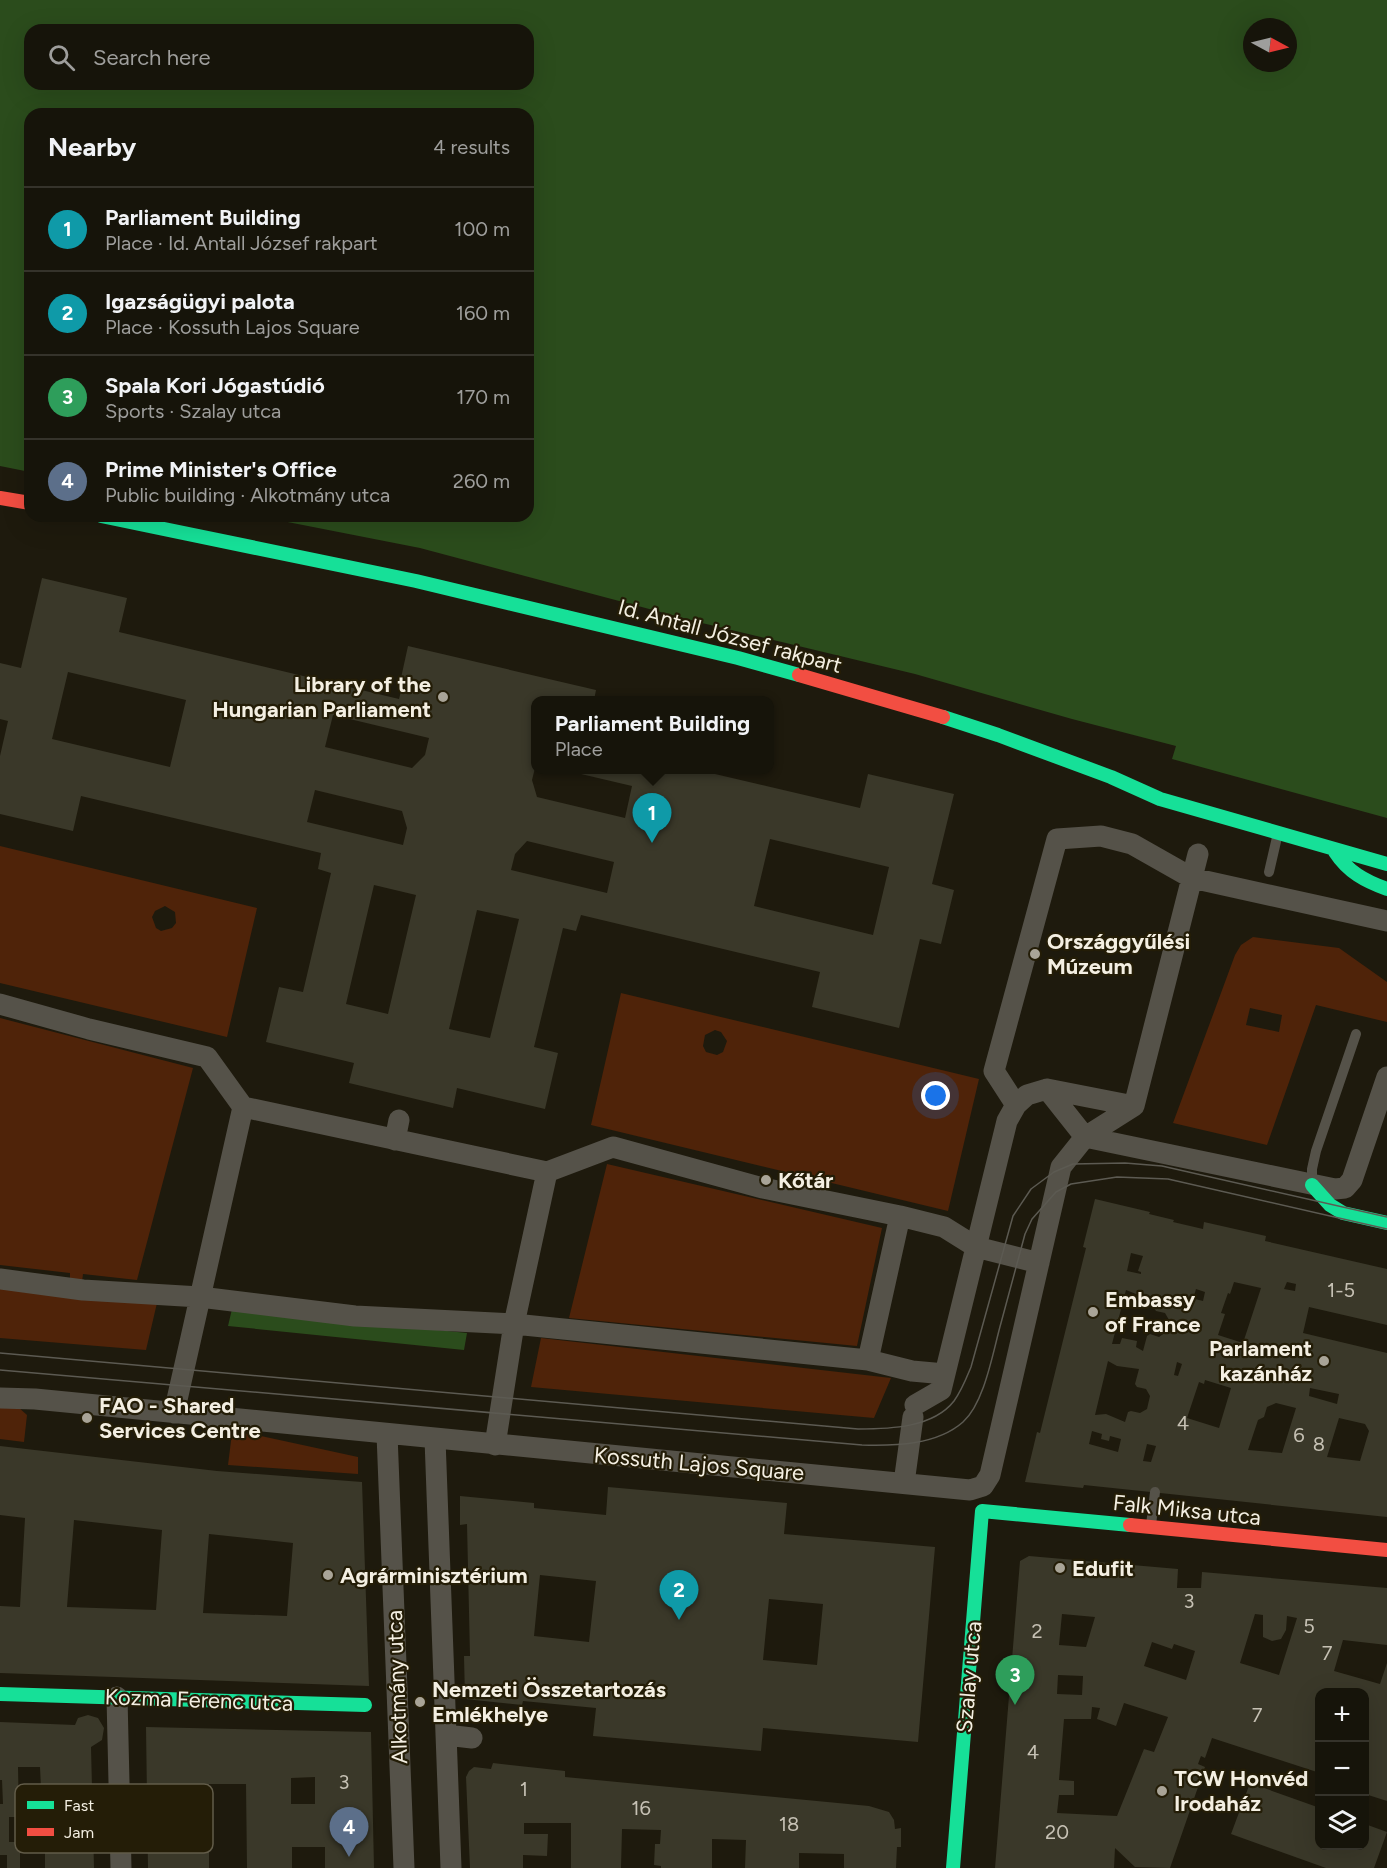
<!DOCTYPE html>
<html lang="en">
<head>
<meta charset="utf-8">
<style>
  :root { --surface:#16140a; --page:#1f1d13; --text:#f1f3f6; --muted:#9e9e9c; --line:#35332b; --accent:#a9a497 }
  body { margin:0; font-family:Figtree,sans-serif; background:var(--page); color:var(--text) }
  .controls { position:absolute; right:18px; bottom:18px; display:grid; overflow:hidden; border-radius:12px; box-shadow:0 6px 24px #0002 }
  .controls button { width:54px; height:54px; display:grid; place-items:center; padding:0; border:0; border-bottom:2px solid var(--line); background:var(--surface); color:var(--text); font:30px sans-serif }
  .compass { position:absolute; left:1243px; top:18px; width:54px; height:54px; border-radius:50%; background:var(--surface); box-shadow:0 6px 24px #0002; rotate:97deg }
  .you { position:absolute; left:936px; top:1096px; width:21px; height:21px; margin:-15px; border:4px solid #fff; border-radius:50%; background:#1a73e8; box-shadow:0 0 0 9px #1a73e833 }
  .badge { display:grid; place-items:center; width:39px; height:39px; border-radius:50%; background:var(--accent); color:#fff; font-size:20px; font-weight:700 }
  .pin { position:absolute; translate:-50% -50px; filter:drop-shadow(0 2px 3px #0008) }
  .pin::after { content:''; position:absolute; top:32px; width:21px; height:18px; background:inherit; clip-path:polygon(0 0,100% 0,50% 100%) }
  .popup { position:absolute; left:531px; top:696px; width:243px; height:78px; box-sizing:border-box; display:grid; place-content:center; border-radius:12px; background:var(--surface); filter:drop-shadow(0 2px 4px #0005); font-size:20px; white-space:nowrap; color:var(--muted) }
  .popup b { font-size:22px; color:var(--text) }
  .popup::after { content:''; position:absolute; left:50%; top:100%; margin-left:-12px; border:12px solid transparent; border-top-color:var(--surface) }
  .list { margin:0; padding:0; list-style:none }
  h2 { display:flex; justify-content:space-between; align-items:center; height:78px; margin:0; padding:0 24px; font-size:26px }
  h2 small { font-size:20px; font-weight:400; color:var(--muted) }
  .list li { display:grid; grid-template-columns:39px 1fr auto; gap:18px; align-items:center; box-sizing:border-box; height:84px; padding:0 24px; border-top:2px solid var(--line) }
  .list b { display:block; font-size:22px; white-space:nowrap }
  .list p { margin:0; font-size:20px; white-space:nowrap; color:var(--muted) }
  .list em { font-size:20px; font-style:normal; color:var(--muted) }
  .icon { flex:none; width:33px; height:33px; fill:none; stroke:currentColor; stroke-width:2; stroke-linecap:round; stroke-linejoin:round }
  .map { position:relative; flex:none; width:1387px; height:1868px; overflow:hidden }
  .search { position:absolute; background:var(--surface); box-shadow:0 6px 24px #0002; left:24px; top:24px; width:510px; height:66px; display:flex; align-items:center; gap:15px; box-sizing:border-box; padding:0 21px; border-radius:18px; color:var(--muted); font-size:22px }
  .panel { position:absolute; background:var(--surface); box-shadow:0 6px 24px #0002; left:24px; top:108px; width:510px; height:414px; border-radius:18px }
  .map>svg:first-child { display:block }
  .green { fill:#4f2309; fill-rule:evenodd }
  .water { fill:#2b4c1c; fill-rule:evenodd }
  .building { fill:#3a3829; fill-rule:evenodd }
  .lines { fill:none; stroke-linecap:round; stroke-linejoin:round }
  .lane { stroke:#555249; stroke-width:10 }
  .street { stroke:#555249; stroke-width:21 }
  .fast { stroke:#16e098; stroke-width:14 }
  .jam { stroke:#f24e42; stroke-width:14 }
  .tram { stroke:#5c5a52; stroke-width:1.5 }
  .poi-dot { fill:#a9a497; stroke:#241d07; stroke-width:2 }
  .labels { text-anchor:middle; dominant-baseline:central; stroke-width:4.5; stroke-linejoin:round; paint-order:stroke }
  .number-label { font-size:20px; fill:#c6c1b4 }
  .street-label { font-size:22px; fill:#f4efe2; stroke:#241d07 }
  .poi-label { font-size:22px; font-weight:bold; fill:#f4efe2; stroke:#241d07; text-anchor:start }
  .key { fill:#241d07; stroke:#625c49; stroke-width:1.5 }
  .key-label { font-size:16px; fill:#f4efe2 }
</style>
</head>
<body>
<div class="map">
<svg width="1387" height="1868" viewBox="0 0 1387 1868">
  <rect width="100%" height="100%" fill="#1e1a0d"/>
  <path class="green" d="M 0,846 L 257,908 L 227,1037 L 0,983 ZM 165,906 L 175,912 L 176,923 L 172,928 L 161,931 L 156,928 L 152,917 L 155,911 Z
    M 1253,937 L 1339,948 L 1387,982 L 1387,1022 L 1316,1005 L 1267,1145 L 1173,1123 L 1235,955 L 1241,945 ZM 1250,1008 L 1282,1015 L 1279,1032 L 1246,1025 Z
    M 621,993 L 979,1079 L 948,1211 L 591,1125 ZM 715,1030 L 721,1032 L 727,1041 L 723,1052 L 717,1055 L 706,1052 L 703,1046 L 705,1035 Z
    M 0,1018 L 193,1068 L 137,1280 L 83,1274 L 82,1282 L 70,1281 L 70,1273 L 0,1265 Z
    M 607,1164 L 882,1228 L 857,1346 L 569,1318 Z
    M 0,1288 L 157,1303 L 146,1350 L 0,1338 Z
    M 541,1338 L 891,1378 L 874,1418 L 531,1387 Z
    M 18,1407 L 27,1415 L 24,1442 L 0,1439 L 0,1408 Z
    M 232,1433 L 252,1434 L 358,1457 L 358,1474 L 228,1465 Z"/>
  <path class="water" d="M 0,0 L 1387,0 L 1387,818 L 1172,759 L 1176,746 L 1072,719 L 915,674 L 702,623 L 420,548 L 257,516 L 528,516 L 528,114 L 30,114 L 30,472 L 0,466 ZM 1252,27 L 1288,27 L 1288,63 L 1252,63 ZM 30,30 L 528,30 L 528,84 L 30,84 Z
    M 232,1309 L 467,1333 L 464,1350 L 228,1326 Z"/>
  <path class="building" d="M 42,578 L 127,598 L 119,632 L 399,699 L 404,679 L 401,678 L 408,646 L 596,690 L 594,700 L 535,700 L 535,768 L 532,780 L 537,797 L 625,818 L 632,786 L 564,770 L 698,770 L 860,808 L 868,774 L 954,794 L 932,884 L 954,890 L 941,944 L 920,939 L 899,1028 L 812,1007 L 820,972 L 581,915 L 576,931 L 563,928 L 534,1047 L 558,1053 L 545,1109 L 457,1088 L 453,1108 L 349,1083 L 354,1063 L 266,1042 L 279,987 L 303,992 L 331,873 L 318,869 L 321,853 L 81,796 L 73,831 L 0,814 L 0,756 L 8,721 L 0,719 L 0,663 L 21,668 ZM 68,672 L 186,700 L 170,767 L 52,739 ZM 333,715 L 429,738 L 425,755 L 412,768 L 325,747 ZM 315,790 L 402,811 L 407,828 L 403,845 L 307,822 ZM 770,839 L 889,867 L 873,935 L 754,906 ZM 527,841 L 614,862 L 607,893 L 511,870 L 515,854 ZM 374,885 L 416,895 L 388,1014 L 346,1004 ZM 477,910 L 519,919 L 490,1038 L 449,1029 Z
    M 1095,1199 L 1150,1212 L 1149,1214 L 1174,1220 L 1173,1222 L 1203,1229 L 1204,1222 L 1266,1236 L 1265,1241 L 1387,1269 L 1387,1325 L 1309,1307 L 1303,1333 L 1387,1353 L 1387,1517 L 1084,1485 L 1083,1488 L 1025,1482 L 1037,1432 L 1040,1433 L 1086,1248 L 1083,1247 ZM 1131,1253 L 1143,1256 L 1138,1271 L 1141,1272 L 1141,1274 L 1127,1271 ZM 1234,1282 L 1261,1288 L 1243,1343 L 1218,1335 L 1225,1314 L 1221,1313 L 1228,1293 L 1230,1294 ZM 1287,1282 L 1296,1284 L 1295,1291 L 1284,1289 ZM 1196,1289 L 1205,1292 L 1203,1301 L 1195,1299 L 1194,1296 ZM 1126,1290 L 1146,1298 L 1157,1298 L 1154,1308 L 1156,1311 L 1165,1313 L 1169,1320 L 1166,1332 L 1159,1337 L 1150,1334 L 1147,1336 L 1143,1351 L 1136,1347 L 1137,1341 L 1122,1338 L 1120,1344 L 1112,1344 ZM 1108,1361 L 1117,1366 L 1139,1369 L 1135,1384 L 1137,1387 L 1146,1389 L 1150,1396 L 1147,1409 L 1140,1413 L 1131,1411 L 1128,1412 L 1125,1422 L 1106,1414 L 1095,1415 ZM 1177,1362 L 1182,1364 L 1178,1376 L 1174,1375 ZM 1205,1380 L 1231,1388 L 1219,1428 L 1187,1418 L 1199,1382 L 1204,1384 ZM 1310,1388 L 1339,1394 L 1337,1404 L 1309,1396 ZM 1276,1403 L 1296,1408 L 1282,1453 L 1248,1450 L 1258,1420 L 1264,1417 L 1267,1407 ZM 1339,1418 L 1365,1424 L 1369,1431 L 1360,1461 L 1327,1457 ZM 1092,1431 L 1102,1434 L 1101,1439 L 1109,1441 L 1110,1436 L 1121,1439 L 1118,1452 L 1089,1444 ZM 1147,1444 L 1156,1446 L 1151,1462 L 1143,1461 Z
    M 0,1446 L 217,1471 L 362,1482 L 369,1686 L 0,1673 L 0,1606 L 20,1607 L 25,1518 L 0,1515 ZM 74,1520 L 162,1530 L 156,1610 L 67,1607 ZM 209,1534 L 293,1543 L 287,1616 L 203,1613 Z
    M 608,1487 L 787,1503 L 784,1534 L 935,1547 L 918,1742 L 763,1728 L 761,1751 L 593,1736 L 596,1708 L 523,1701 L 522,1705 L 465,1699 L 464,1656 L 470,1656 L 467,1524 L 460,1525 L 460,1496 L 534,1503 L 534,1508 L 606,1515 ZM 540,1575 L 596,1581 L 589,1642 L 534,1636 ZM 769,1599 L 823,1604 L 817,1665 L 763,1660 Z
    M 1029,1556 L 1178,1569 L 1177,1588 L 1201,1588 L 1202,1572 L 1387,1588 L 1387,1645 L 1343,1640 L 1334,1671 L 1380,1684 L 1387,1663 L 1387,1801 L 1365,1794 L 1365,1692 L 1330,1691 L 1329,1692 L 1320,1692 L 1320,1773 L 1212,1738 L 1205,1758 L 1201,1756 L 1198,1764 L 1205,1767 L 1170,1868 L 1135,1867 L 1115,1848 L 1114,1868 L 995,1868 L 1020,1561 ZM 1062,1614 L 1095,1617 L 1086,1647 L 1059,1645 ZM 1255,1614 L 1263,1615 L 1263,1637 L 1272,1641 L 1281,1639 L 1286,1630 L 1287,1616 L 1297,1618 L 1279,1675 L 1240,1663 ZM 1152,1642 L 1172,1649 L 1174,1644 L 1195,1651 L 1186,1680 L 1144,1666 ZM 1058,1675 L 1083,1676 L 1082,1695 L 1057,1694 ZM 1124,1703 L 1168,1717 L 1154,1752 L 1144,1749 L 1117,1816 L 1057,1813 L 1059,1795 L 1074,1795 L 1074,1781 L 1059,1780 L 1064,1719 L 1091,1719 L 1092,1707 L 1100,1708 L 1097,1719 L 1116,1726 Z
    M 88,1715 L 98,1718 L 104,1728 L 102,1740 L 91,1747 L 94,1868 L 45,1868 L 45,1843 L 20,1842 L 20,1827 L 45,1828 L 44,1788 L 41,1788 L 40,1767 L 18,1767 L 19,1817 L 9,1817 L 9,1842 L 20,1842 L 20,1868 L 7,1868 L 7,1855 L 0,1855 L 0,1804 L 3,1804 L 2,1780 L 0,1780 L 0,1722 L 75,1725 L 78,1718 Z
    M 146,1727 L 371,1732 L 374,1868 L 325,1868 L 325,1847 L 292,1847 L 292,1868 L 247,1868 L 246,1784 L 209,1784 L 209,1868 L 148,1868 ZM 315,1777 L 315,1804 L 291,1804 L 291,1778 Z
    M 493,1763 L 565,1771 L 565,1777 L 869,1806 L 889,1812 L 894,1820 L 895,1829 L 901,1828 L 901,1847 L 897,1847 L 896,1868 L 844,1868 L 844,1854 L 799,1853 L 799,1868 L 745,1868 L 746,1840 L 712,1839 L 712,1868 L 661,1868 L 661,1866 L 654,1865 L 655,1844 L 660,1844 L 661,1830 L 622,1829 L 621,1868 L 571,1868 L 571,1823 L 524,1823 L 524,1834 L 548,1834 L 547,1856 L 523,1855 L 523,1868 L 470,1868 L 466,1777 L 469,1771 L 474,1767 L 491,1769 Z
    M 1250,1783 L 1320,1808 L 1320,1846 L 1364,1846 L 1365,1824 L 1387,1832 L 1374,1868 L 1326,1868 L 1231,1834 Z"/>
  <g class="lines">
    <path class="lane" d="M 1269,872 L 1278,833
      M 1312,1185 L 1312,1169 L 1316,1151 L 1356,1034
      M 1151,1525 L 1155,1492"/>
    <path class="street" d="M 0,1004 L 89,1029 L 207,1057 L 243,1107
      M 1047,1089 L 1085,1137 L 1335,1189 L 1345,1188 L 1352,1180 L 1387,1077
      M 1016,1105 L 994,1071 L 1057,839 L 1101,836 L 1132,844 L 1192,878 L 1387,921
      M 395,1140 L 399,1120
      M 547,1172 L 613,1147 L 763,1188 L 900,1216 L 944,1227 L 976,1247 L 1039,1263
      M 0,1279 L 83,1290 L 200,1297 L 355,1316 L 514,1324 L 868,1360 L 912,1371 L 945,1374
      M 868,1360 L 900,1216
      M 0,1398 L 35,1399 L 970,1490 L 983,1486 L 990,1475 L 1061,1167 L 1085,1137 L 1134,1106
      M 915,1405 L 941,1390 L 1007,1121 L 1016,1105 L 1027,1095 L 1047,1089 L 1134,1106 L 1198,854
      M 174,1413 L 243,1107 L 547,1172 L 514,1324 L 495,1445
      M 387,1434 L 404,1868
      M 435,1439 L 451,1868
      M 904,1483 L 913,1417
      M 117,1697 L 121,1868
      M 446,1735 L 472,1738"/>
    <path class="fast" d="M 101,516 L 416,581 L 738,658 L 799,675
      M 943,717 L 998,735 L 1111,777 L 1160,799 L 1387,864
      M 1335,852 C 1348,872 1365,881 1387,889
      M 1312,1185 L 1330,1205 L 1343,1213 L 1387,1223
      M 0,1694 L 365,1705
      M 953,1868 L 982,1511 L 1130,1525"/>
    <path class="jam" d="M 0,498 L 30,503
      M 799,675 L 943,717
      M 1130,1525 L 1387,1550"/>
    <path class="tram" d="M 0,1353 L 858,1429 C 889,1429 933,1428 954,1401 C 962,1390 966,1379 971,1367 L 1013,1216 L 1031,1189 L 1054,1172 L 1073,1164 L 1125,1163 L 1162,1166 L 1387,1217
      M 0,1370 L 862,1445 C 895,1446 937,1445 963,1422 C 985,1402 993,1351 1001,1323 C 1009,1294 1017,1264 1025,1234 L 1032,1219 L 1056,1192 L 1071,1184 L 1117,1177 L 1168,1179 L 1387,1229"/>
  </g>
  <g class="poi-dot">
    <circle cx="443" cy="697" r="6"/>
    <circle cx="1035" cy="954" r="6"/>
    <circle cx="766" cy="1180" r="6"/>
    <circle cx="1093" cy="1312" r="6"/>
    <circle cx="1324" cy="1361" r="6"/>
    <circle cx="87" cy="1418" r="6"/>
    <circle cx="1060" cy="1568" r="6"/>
    <circle cx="328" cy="1575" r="6"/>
    <circle cx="420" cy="1702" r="6"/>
    <circle cx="1162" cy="1791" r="6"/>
  </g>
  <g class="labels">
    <g class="number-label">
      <text x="1341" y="1290">1-5</text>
      <text x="1183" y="1423">4</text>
      <text x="1299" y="1435">6</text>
      <text x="1319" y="1444">8</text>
      <text x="1189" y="1601">3</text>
      <text x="1309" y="1626">5</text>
      <text x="1037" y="1631">2</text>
      <text x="1327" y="1653">7</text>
      <text x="1257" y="1715">7</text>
      <text x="1033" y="1752">4</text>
      <text x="344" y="1782">3</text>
      <text x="524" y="1789">1</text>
      <text x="641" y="1808">16</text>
      <text x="789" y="1824">18</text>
      <text x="1057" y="1832">20</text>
    </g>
    <g class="street-label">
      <text transform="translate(730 636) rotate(15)">Id. Antall József rakpart</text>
      <text transform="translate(699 1464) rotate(5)">Kossuth Lajos Square</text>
      <text transform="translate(1187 1510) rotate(6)">Falk Miksa utca</text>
      <text transform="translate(969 1677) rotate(-85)">Szalay utca</text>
      <text transform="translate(397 1687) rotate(-92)">Alkotmány utca</text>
      <text transform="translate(199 1700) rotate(2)">Kozma Ferenc utca</text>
    </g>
    <g class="poi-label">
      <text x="431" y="684" text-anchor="end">Library of the<tspan x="431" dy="25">Hungarian Parliament</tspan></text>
      <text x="1047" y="941">Országgyűlési<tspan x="1047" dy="25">Múzeum</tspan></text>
      <text x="778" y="1180">Kőtár</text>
      <text x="1105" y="1299">Embassy<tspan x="1105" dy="25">of France</tspan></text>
      <text x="1312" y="1348" text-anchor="end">Parlament<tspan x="1312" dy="25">kazánház</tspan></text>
      <text x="99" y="1405">FAO - Shared<tspan x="99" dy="25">Services Centre</tspan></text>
      <text x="1072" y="1568">Edufit</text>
      <text x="340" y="1575">Agrárminisztérium</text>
      <text x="432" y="1689">Nemzeti Összetartozás<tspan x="432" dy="25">Emlékhelye</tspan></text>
      <text x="1174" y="1778">TCW Honvéd<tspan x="1174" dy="25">Irodaház</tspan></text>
    </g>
  </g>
  <rect x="15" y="1784" width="198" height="69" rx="9" class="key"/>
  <rect x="27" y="1801" width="27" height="8" fill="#16e098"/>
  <rect x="27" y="1828" width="27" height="8" fill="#f24e42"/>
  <g class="key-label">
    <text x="64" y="1811">Fast</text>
    <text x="64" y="1838">Jam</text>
  </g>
</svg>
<div class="controls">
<button>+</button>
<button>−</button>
<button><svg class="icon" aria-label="layers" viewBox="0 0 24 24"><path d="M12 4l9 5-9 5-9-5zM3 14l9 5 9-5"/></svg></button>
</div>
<svg class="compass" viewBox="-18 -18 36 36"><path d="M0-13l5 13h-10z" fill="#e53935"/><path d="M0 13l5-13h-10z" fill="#9e9e9c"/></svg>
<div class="you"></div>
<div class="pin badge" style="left:652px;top:843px;background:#0f9aa8">1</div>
<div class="popup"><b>Parliament Building</b>Place</div>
<div class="pin badge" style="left:679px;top:1620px;background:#0f9aa8">2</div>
<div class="pin badge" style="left:1015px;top:1705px;background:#2e9e5b">3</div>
<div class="pin badge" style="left:349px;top:1857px;background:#5c6f8a">4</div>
<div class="search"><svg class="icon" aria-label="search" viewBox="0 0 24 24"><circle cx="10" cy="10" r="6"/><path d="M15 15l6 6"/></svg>Search here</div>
<section class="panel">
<h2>Nearby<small>4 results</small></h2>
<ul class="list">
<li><span class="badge" style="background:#0f9aa8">1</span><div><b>Parliament Building</b><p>Place · Id. Antall József rakpart</p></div><em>100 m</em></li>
<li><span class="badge" style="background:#0f9aa8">2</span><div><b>Igazságügyi palota</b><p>Place · Kossuth Lajos Square</p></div><em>160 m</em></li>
<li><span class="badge" style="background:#2e9e5b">3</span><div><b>Spala Kori Jógastúdió</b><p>Sports · Szalay utca</p></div><em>170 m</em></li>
<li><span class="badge" style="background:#5c6f8a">4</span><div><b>Prime Minister's Office</b><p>Public building · Alkotmány utca</p></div><em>260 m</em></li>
</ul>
</section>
</div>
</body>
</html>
